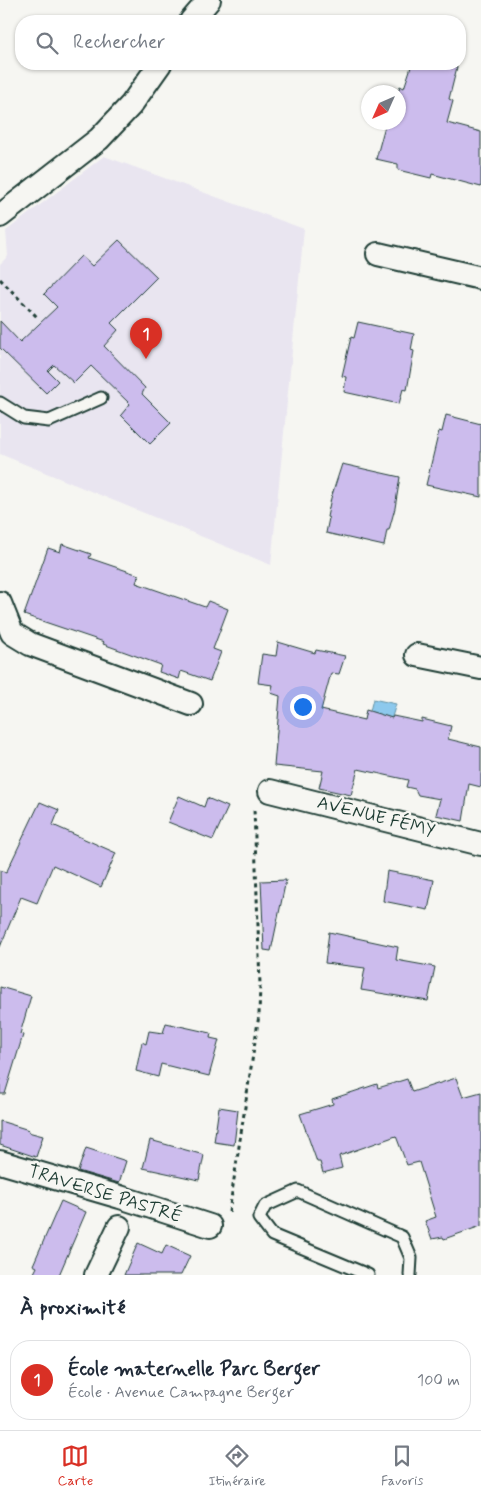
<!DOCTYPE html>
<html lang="fr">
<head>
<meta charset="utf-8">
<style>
  :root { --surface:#fff; --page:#f6f6f7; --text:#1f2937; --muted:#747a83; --line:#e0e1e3; --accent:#d93025 }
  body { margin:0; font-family:Mynerve,sans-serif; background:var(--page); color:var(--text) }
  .compass { position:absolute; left:361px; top:85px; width:45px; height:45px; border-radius:50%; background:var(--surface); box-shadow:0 1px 4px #0004; rotate:225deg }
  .you { position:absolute; left:302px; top:706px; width:18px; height:18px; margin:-12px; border:4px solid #fff; border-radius:50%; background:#1a73e8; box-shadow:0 0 0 8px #1a73e833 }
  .badge { display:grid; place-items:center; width:32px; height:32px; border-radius:50%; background:var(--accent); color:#fff; font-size:16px; font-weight:700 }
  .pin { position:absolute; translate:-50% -41px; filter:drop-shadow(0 1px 2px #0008) }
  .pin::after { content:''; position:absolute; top:26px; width:18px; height:15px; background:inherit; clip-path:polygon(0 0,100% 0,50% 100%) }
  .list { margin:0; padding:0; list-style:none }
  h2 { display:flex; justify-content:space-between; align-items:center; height:65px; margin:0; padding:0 20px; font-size:21px }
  h2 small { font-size:16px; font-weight:400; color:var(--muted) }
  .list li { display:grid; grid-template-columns:32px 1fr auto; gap:15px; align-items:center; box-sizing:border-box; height:80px; margin:0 10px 10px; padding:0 10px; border:1px solid var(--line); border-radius:20px }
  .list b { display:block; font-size:19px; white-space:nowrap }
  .list p { margin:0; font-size:16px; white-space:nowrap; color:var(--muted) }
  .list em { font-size:16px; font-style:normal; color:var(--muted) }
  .icon { flex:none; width:28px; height:28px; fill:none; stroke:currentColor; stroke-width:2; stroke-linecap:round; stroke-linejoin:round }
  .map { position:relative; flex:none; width:481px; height:1275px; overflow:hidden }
  .search { position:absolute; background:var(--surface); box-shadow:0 1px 4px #0004; left:15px; right:15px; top:15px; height:55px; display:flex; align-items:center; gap:12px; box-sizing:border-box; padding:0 18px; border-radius:20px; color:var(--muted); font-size:19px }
  .sheet { height:155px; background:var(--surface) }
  nav { display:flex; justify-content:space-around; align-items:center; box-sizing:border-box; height:70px; border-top:1px solid var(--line); background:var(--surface); font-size:14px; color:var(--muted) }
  nav a { display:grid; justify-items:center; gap:2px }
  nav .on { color:var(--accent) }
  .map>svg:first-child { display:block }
  .built { fill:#e9e5f0 }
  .water { fill:#8dc9ed; stroke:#6191a3 }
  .building { fill:#ccbced; stroke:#1f3d34 }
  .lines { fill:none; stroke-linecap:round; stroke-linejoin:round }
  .service-casing { stroke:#1f3d34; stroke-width:15 }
  .minor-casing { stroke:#1f3d34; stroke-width:26 }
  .path { stroke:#1f3d34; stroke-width:3; stroke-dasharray:4 4; stroke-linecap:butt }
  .service { stroke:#f6f6f2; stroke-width:11 }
  .minor { stroke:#f6f6f2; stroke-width:22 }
  .labels { text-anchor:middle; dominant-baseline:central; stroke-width:5; stroke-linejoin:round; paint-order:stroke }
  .street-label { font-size:18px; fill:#1f3d34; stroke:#f6f6f2 }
</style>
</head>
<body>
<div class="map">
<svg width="481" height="1275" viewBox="0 0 481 1275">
  <rect width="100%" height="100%" fill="#f6f6f2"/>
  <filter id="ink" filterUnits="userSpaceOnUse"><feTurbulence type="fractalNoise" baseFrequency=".02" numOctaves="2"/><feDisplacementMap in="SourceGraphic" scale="10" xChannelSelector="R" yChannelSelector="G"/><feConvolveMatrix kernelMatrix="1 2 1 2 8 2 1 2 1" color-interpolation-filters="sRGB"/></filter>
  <g filter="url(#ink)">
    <path class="built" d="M 104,156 L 304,229 L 271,565 L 0,454 L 0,264 L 8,256 L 6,231 Z"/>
    <path class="water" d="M 373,699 L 396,704 L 391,720 L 369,715 Z"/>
    <path class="building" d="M 412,64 L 444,64 L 457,67 L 449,99 L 453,101 L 447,123 L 481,132 L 481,187 L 432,174 L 431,178 L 398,170 L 398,164 L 376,159 L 386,122 L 398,122 L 398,92 L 400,86 L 404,88 Z
      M 119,240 L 157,277 L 111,323 L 118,330 L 104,346 L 145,388 L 142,394 L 171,423 L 150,444 L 121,415 L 130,404 L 91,366 L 74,383 L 54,365 L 48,371 L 58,381 L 46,393 L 0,348 L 0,321 L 20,342 L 57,307 L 44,294 L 81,256 L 92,266 Z
      M 358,322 L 414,334 L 411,350 L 414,351 L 407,390 L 403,389 L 399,404 L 344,392 L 346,377 L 342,376 L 351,337 L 354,338 Z
      M 446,415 L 481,424 L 481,497 L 426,485 L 439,431 L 442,432 Z
      M 342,464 L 400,477 L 395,508 L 389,530 L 387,530 L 384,546 L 326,533 L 329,518 L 327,517 L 331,498 Z
      M 62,544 L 91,554 L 89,558 L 139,575 L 136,583 L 205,607 L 208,601 L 228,609 L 213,649 L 221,652 L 210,681 L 181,671 L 179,679 L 159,672 L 161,665 L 103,644 L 104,642 L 24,615 L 48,548 L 60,552 Z
      M 278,642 L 315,653 L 316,650 L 345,656 L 339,674 L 331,673 L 321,710 L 364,720 L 366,710 L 392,718 L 393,716 L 422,722 L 422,719 L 451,726 L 448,739 L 481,747 L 481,787 L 469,784 L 463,821 L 436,815 L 440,799 L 418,795 L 415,789 L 406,787 L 408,780 L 358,769 L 351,795 L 319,788 L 323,771 L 274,766 L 280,696 L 271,693 L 273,685 L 258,683 L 262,654 L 276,656 Z
      M 179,796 L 204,807 L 207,798 L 228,807 L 213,840 L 168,822 Z
      M 40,802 L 59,810 L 53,825 L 116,853 L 101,887 L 53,865 L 37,903 L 21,897 L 0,947 L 0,870 L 6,873 Z
      M 387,871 L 434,880 L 428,910 L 383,901 Z
      M 286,880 L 271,951 L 264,950 L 261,881 Z
      M 329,932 L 398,947 L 396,960 L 435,967 L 428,1001 L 361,990 L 365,968 L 325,963 Z
      M 0,987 L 31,996 L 20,1034 L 23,1035 L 5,1094 L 0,1094 Z
      M 166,1023 L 211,1033 L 210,1038 L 219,1040 L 209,1076 L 161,1064 L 158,1077 L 136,1071 L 142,1042 L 146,1044 L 149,1031 L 163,1033 Z
      M 456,1078 L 463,1097 L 481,1092 L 481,1226 L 444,1239 L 443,1237 L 432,1239 L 425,1221 L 436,1217 L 419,1162 L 407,1165 L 396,1136 L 339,1156 L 342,1168 L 323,1173 L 320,1162 L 317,1162 L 300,1114 L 333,1104 L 332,1099 L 377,1084 L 378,1088 L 407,1079 L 412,1092 Z
      M 219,1107 L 238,1110 L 234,1145 L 214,1142 Z
      M 0,1121 L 29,1130 L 28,1132 L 43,1136 L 36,1157 L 0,1145 Z
      M 150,1140 L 204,1155 L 199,1180 L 143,1168 Z
      M 86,1148 L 126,1161 L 119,1183 L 78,1171 Z
      M 61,1201 L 86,1212 L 59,1275 L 33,1275 L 37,1267 L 33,1265 Z
      M 138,1243 L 162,1254 L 166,1245 L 190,1256 L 181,1275 L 124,1275 Z"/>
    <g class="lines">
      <defs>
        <path id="service" d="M 0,403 L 24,418 L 49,421 L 101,398
          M 368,1275 L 272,1235 L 259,1218 L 265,1206 L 298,1191 L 402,1237 L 411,1258 L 410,1275"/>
        <path id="minor" d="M 191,21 L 209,0
          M 0,216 L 99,139 L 131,105 L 160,64
          M 378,254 L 481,278
          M 0,603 L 12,633 L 30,644 L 191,704
          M 417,655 L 481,668
          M 270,791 L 481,844
          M 0,1162 L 120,1197 L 210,1226
          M 96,1275 L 119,1227"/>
      </defs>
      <use href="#service" class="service-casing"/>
      <use href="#minor" class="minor-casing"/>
      <path class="path" d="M 0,279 L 37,317
        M 229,1212 L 259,1015 L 260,985 L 254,808"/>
      <use href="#service" class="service"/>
      <use href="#minor" class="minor"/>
    </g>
  </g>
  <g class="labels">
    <g class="street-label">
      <text transform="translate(376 817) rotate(14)">AVENUE FÉMY</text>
      <text transform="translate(105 1194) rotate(17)">TRAVERSE PASTRÉ</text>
    </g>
  </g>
</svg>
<svg class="compass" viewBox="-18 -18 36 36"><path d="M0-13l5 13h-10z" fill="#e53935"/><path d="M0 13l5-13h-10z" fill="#747a83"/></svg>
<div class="you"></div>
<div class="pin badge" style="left:146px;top:359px">1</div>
<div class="search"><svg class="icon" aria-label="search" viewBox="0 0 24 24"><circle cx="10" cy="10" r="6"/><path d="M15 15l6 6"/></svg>Rechercher</div>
</div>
<section class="sheet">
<h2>À proximité<small></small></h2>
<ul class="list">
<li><span class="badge">1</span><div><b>École maternelle Parc Berger</b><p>École · Avenue Campagne Berger</p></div><em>100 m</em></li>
</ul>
</section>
<nav>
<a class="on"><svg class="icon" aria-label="map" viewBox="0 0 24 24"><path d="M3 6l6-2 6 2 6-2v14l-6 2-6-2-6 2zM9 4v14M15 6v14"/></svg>Carte</a>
<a><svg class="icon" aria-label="directions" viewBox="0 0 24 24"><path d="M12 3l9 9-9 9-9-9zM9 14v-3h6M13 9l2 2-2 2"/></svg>Itinéraire</a>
<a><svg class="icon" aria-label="saved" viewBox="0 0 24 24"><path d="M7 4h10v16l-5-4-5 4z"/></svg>Favoris</a>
</nav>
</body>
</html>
